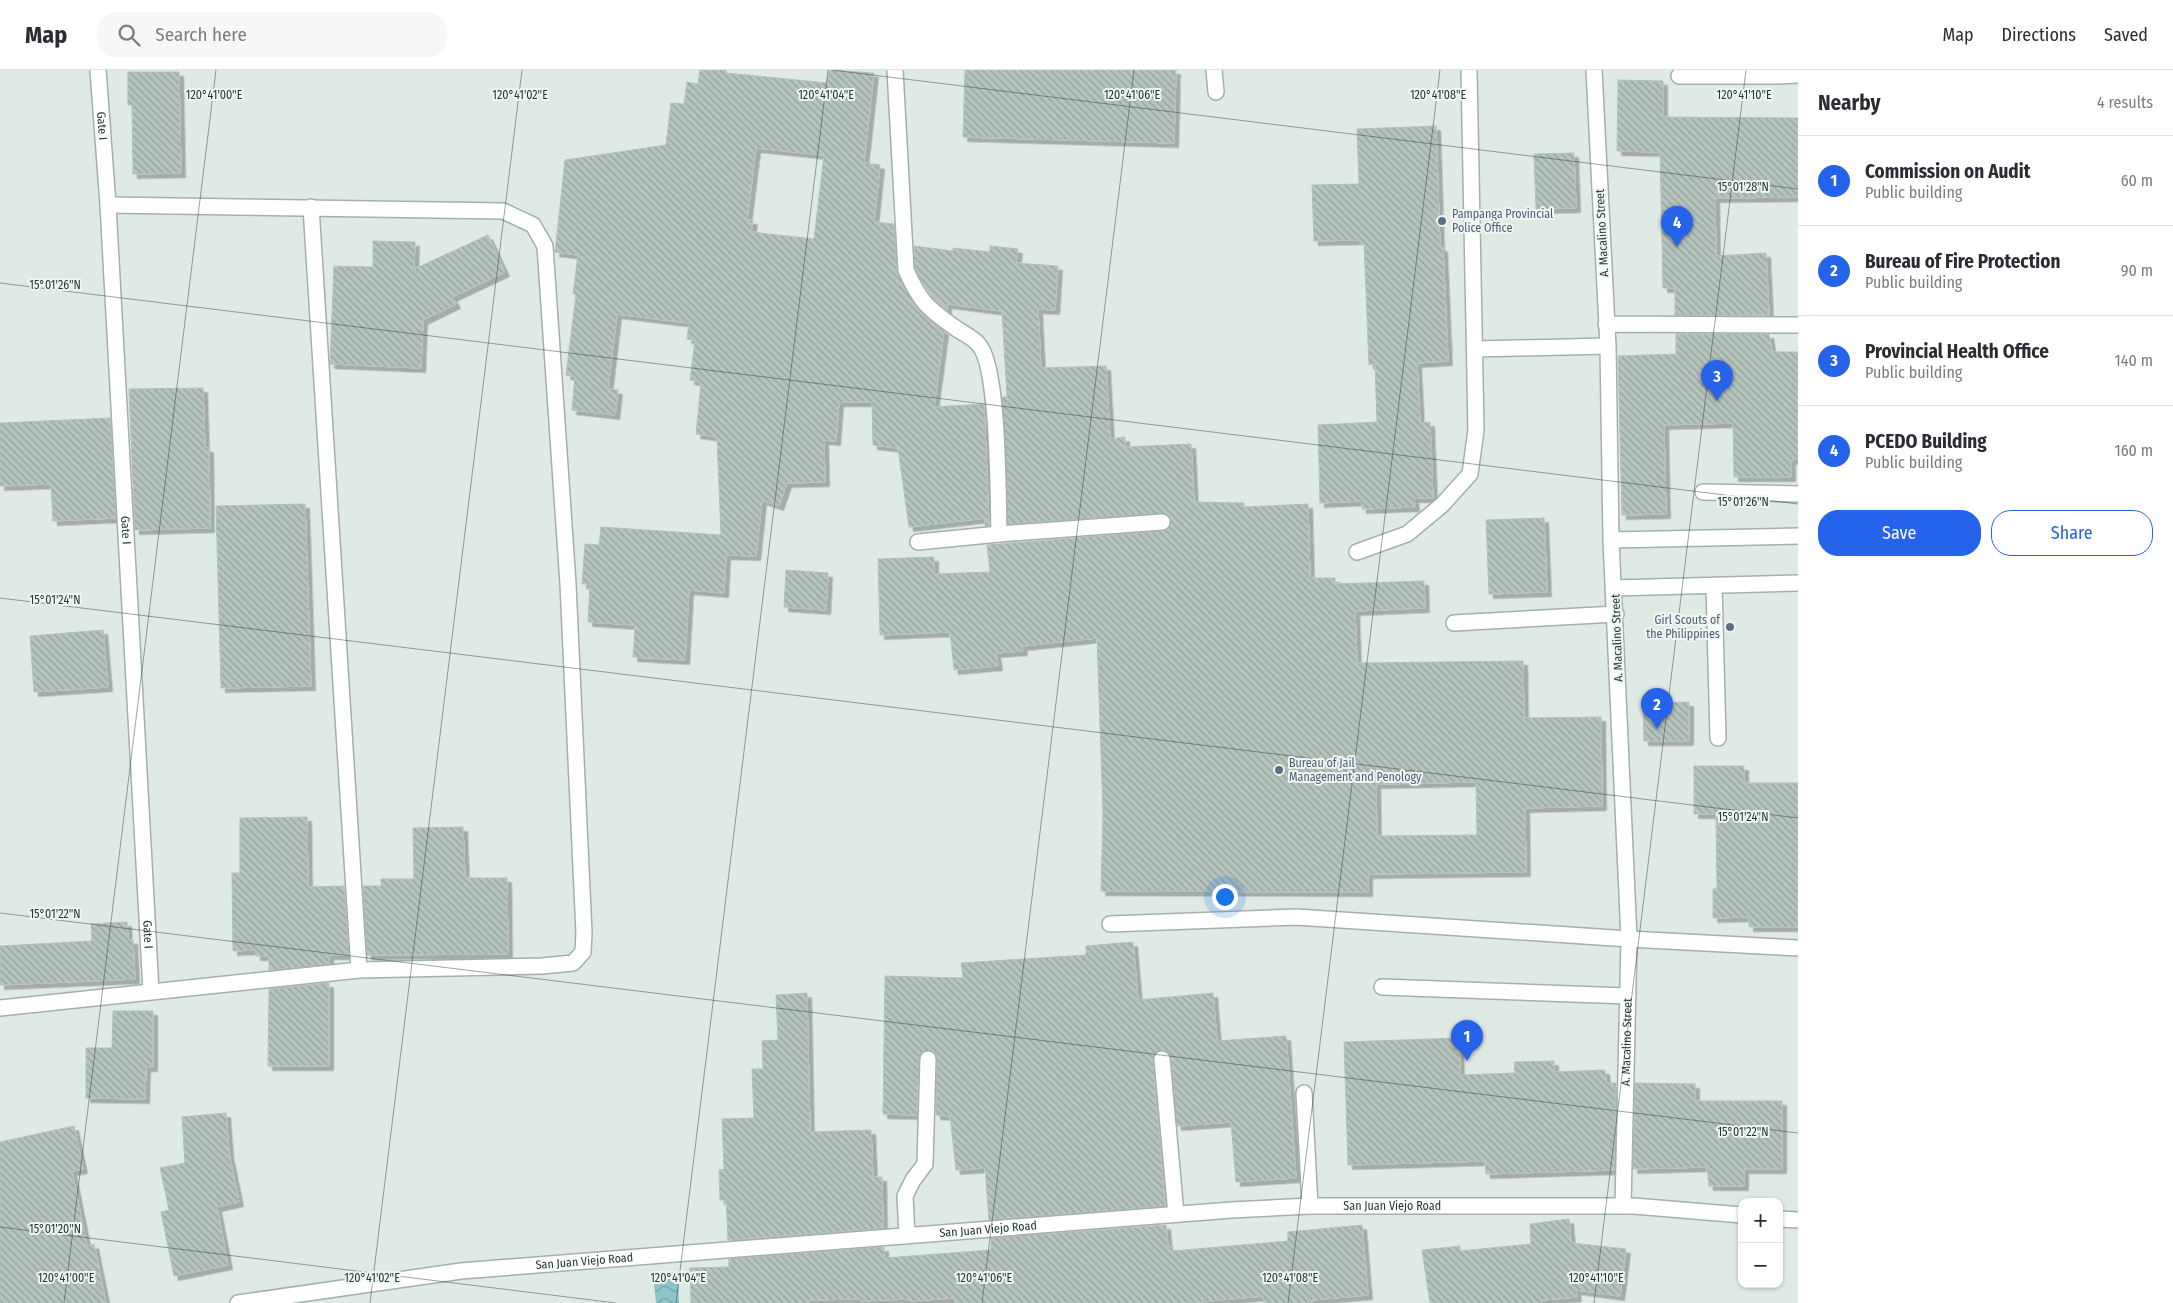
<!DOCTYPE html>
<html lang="en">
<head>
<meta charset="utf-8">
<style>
  :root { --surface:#fff; --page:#f7f7f7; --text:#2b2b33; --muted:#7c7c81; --line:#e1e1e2; --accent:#2563eb }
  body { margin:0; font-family:"Fira Sans Condensed",sans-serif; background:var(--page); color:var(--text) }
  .controls { position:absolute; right:15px; bottom:15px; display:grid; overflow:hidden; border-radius:10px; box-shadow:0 1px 4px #0004 }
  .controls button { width:45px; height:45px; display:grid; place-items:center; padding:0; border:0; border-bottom:1px solid var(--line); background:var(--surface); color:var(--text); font:25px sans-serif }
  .you { position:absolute; left:1224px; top:826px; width:18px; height:18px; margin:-12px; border:4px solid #fff; border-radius:50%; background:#1a73e8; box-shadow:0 0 0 8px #1a73e833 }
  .badge { display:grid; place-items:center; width:32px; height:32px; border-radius:50%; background:var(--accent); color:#fff; font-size:16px; font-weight:700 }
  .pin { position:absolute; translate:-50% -41px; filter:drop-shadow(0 1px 2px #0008) }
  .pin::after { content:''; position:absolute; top:26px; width:18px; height:15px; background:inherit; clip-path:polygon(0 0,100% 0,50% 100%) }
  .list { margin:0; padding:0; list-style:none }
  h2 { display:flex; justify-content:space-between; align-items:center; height:65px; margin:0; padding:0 20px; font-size:21px }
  h2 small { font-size:16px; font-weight:400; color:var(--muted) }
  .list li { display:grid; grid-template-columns:32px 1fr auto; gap:15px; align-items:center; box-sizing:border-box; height:90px; padding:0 20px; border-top:1px solid var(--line) }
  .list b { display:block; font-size:19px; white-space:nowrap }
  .list p { margin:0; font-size:16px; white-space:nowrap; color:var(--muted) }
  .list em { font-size:16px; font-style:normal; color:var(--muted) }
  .actions { display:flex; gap:10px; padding:15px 20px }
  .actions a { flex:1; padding:11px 0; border:1px solid var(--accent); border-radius:20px; text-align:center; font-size:18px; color:var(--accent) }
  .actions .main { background:var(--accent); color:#fff }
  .icon { flex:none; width:28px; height:28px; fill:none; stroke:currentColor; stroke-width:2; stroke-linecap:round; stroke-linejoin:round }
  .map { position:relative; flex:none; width:1798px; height:1233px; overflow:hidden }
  header { display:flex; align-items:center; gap:30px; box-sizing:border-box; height:70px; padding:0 25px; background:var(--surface); border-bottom:1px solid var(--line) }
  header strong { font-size:24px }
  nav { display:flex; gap:28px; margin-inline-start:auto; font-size:18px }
  .search { width:350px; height:45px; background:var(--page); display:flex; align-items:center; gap:12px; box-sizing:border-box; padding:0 18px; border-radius:20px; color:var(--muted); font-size:19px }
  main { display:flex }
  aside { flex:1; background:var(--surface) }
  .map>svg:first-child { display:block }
  .water { fill:url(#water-waves) }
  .building { fill:url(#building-back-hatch); stroke:#b3c3bb; fill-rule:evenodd; filter:url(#shadow) }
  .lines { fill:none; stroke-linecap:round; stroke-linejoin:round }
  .service-casing { stroke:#a3b1ab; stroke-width:18 }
  .minor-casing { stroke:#a3b1ab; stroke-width:18 }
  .tertiary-casing { stroke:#a3b1ab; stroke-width:18 }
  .service { stroke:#fff; stroke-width:15 }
  .minor { stroke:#fff; stroke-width:15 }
  .tertiary { stroke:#fff; stroke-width:15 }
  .ticks { fill:none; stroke:#223931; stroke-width:1; stroke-opacity:0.45 }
  .service-dot { fill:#5c6f8a; stroke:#f0f7f3; stroke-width:2 }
  .labels { text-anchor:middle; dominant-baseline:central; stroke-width:4; stroke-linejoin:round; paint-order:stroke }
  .street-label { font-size:12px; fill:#223931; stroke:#f0f7f3 }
  .service-label { font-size:12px; fill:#4e5e75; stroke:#f0f7f3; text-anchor:start }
  .ticks-label { font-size:12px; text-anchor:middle; fill:#223931; stroke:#f0f7f3; stroke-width:4; stroke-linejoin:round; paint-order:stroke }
</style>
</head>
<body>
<header>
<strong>Map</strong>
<div class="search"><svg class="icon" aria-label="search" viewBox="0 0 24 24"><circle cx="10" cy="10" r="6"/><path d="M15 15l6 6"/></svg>Search here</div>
<nav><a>Map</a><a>Directions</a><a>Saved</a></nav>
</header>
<main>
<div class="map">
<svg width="1798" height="1233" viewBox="0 0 1798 1233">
  <defs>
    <pattern id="water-waves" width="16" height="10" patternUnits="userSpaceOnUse" patternTransform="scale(1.25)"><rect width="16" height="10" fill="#8cc5cb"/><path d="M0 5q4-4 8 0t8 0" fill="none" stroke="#72a1a5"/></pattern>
    <pattern id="building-back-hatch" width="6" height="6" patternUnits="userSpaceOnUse" patternTransform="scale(1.25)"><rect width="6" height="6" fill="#b6c4be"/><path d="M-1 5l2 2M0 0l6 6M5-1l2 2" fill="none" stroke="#94a09b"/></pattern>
    <filter id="shadow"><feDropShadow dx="4.5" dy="4.5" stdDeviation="0" flood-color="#0004"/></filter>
  </defs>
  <rect width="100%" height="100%" fill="#e0eae5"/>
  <path class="water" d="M 678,1202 L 679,1233 L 656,1233 L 653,1204 Z"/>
  <path class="building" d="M 700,0 L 726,0 L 726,3 L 827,13 L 829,0 L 874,3 L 864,93 L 880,95 L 874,152 L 894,154 L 897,201 L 903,215 L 919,240 L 944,261 L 934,337 L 984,334 L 989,456 L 985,456 L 985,448 L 909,457 L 898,378 L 873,375 L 872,332 L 839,332 L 836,371 L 824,370 L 825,412 L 787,413 L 779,436 L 762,430 L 756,486 L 726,485 L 724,523 L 689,520 L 685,590 L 633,587 L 635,555 L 588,552 L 590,514 L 582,514 L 585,474 L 599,475 L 601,457 L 721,465 L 717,367 L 696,364 L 701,312 L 690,310 L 695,270 L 687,269 L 689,253 L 617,244 L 608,319 L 618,320 L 615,345 L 572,340 L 575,306 L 566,305 L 576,224 L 573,224 L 578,185 L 555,182 L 565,90 L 666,75 L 671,33 L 684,34 L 687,12 L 698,14 ZM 756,78 L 824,85 L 814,169 L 751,162 L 753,150 L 747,150 Z
    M 965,0 L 1176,0 L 1174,73 L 963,67 Z
    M 128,2 L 179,2 L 181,103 L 133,104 L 132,35 L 128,35 Z
    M 1618,10 L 1663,11 L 1663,47 L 1798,48 L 1798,127 L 1715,128 L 1716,186 L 1766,183 L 1769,245 L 1675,245 L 1675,218 L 1663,218 L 1660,82 L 1617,81 Z
    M 1436,56 L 1440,177 L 1443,177 L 1448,291 L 1417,293 L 1420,353 L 1430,352 L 1433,428 L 1414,428 L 1415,437 L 1362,439 L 1362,431 L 1320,433 L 1318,355 L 1377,352 L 1375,294 L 1369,295 L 1364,173 L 1360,173 L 1360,170 L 1314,171 L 1312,115 L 1359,114 L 1357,59 Z
    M 1574,83 L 1576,138 L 1536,139 L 1534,84 Z
    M 488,165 L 505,202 L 452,227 L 456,234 L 423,250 L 421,298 L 330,294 L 334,196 L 373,197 L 373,171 L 415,172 L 414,199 Z
    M 914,176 L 953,181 L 953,178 L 990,182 L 990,176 L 1018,179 L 1016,193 L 1058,196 L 1055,240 L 1038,239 L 1041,298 L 1106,296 L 1110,369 L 1125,367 L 1125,377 L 1191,374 L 1194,432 L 1244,433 L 1244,437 L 1308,434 L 1310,508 L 1335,508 L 1335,514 L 1424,511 L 1425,538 L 1355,541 L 1357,593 L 1523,591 L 1524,648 L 1601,647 L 1602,736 L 1525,738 L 1526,802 L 1368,804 L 1368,822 L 1101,821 L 1103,742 L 1097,568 L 1022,576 L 1023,581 L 996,583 L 998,596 L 954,600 L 950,562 L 880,565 L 878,489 L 934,487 L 934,504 L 990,502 L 987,475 L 1163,461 L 1170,456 L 1171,451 L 1166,444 L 1161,443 L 1008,454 L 1002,327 L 1007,327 L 1002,241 L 947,234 L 947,240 L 933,228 L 919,207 L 915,198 ZM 1476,712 L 1477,765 L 1377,766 L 1376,714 Z
    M 1676,264 L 1769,264 L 1772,282 L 1798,282 L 1798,389 L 1791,390 L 1791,407 L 1734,407 L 1733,353 L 1664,355 L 1666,444 L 1622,445 L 1618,286 L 1676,284 Z
    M 203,318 L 205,378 L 209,378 L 210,458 L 135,460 L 129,319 Z
    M 110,348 L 116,448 L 53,451 L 51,414 L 0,416 L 0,353 Z
    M 305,434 L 311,616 L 221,618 L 216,436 Z
    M 1544,448 L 1547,522 L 1489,524 L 1486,450 Z
    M 786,500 L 828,503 L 826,540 L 784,537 Z
    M 103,560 L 108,617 L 34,622 L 30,566 Z
    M 1689,632 L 1689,671 L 1644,671 L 1643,633 Z
    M 1694,696 L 1744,696 L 1744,713 L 1798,713 L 1798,857 L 1749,857 L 1749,847 L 1713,848 L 1713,819 L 1717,819 L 1716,744 L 1694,744 Z
    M 307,747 L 308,817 L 344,816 L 349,885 L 329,885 L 329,894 L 269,900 L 269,886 L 256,886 L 256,880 L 233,881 L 232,803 L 240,803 L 240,748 Z
    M 463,757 L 465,808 L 507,808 L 508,884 L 367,885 L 363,816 L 381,816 L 381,809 L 414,809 L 413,758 Z
    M 127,852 L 128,870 L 133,870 L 135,909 L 0,915 L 0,876 L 92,871 L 91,854 Z
    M 1133,872 L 1138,930 L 1213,923 L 1217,971 L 1286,966 L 1296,1108 L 1236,1112 L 1231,1052 L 1177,1056 L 1171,988 L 1166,981 L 1161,980 L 1154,985 L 1153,990 L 1165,1136 L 989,1150 L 985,1098 L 956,1100 L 950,1046 L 936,1045 L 937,989 L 933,981 L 924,981 L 919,988 L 917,1045 L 883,1044 L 885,906 L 963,908 L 961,893 L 1086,885 L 1086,876 Z
    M 329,913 L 329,996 L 268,996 L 269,919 Z
    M 807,923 L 810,1062 L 871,1060 L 873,1107 L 882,1107 L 883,1158 L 728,1170 L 726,1130 L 720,1130 L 719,1100 L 724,1099 L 722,1049 L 754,1048 L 752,999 L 763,999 L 762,971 L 778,970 L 776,925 Z
    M 113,941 L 153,941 L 153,997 L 146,997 L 145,1029 L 86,1028 L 86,978 L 112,978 Z
    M 1459,968 L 1460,1005 L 1515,1003 L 1514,992 L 1554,991 L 1554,1002 L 1605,1000 L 1606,1013 L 1616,1013 L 1614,1100 L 1486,1104 L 1485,1091 L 1348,1095 L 1344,972 Z
    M 1635,1013 L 1695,1014 L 1695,1031 L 1782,1031 L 1782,1099 L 1744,1099 L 1744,1116 L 1709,1116 L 1707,1097 L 1633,1099 Z
    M 226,1043 L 229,1083 L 239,1132 L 217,1137 L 228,1195 L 174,1206 L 161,1142 L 169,1140 L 160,1098 L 185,1093 L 182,1047 Z
    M 74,1056 L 83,1099 L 72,1101 L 87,1176 L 94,1174 L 106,1233 L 0,1233 L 0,1072 Z
    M 1569,1149 L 1571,1173 L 1626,1179 L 1620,1226 L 1576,1220 L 1577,1227 L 1542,1230 L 1542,1233 L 1430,1233 L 1422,1180 L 1460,1176 L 1460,1181 L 1531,1174 L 1530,1154 Z
    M 1166,1155 L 1168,1177 L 1173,1176 L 1173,1181 L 1288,1171 L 1288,1162 L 1362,1155 L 1368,1225 L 1312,1230 L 1312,1233 L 1264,1233 L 1263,1226 L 1187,1233 L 955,1233 L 954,1228 L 910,1231 L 910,1229 L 861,1231 L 861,1229 L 809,1230 L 809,1233 L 691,1233 L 690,1198 L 729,1197 L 729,1189 L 884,1177 L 884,1188 L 991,1180 L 991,1168 Z"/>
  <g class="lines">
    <defs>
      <path id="service" d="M 1214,0 L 1216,22
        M 1777,0 L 1776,6 L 1798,5
        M 1679,6 L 1776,6
        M 1606,254 L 1798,255
        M 1475,279 L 1608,276
        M 1703,422 L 1798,424
        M 1611,470 L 1798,466
        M 1357,482 L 1407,464 L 1442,435 L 1470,404 L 1476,360 L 1469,0
        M 1714,515 L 1718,668
        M 1614,518 L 1798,513
        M 1454,553 L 1616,544
        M 1110,854 L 1296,847 L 1629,869 L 1611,470 L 1608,276 L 1594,0
        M 1382,917 L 1628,926
        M 1304,1023 L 1310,1136"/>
      <g id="minor">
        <path id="s1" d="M 98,0 L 108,135 L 151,921"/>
        <path d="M 895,0 L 906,200 C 920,232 928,239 957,259 C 964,264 974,268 979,275 C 999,297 998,428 999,464 L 918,472"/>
        <path d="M 311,137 L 359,900"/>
        <path d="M 999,464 L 1162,452"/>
        <path d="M 0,938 L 359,900 L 542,896 L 573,893 L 583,882 L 584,863 L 568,514 L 545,176 L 533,155 L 503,141 L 108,135"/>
        <path d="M 1162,989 L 1176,1144"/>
        <path id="s2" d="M 1623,1136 L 1629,869 L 1798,878"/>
        <path d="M 907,1166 L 905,1126 L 913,1110 L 925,1094 L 928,989"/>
      </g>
      <g id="tertiary">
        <path d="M 1779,1149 L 1798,1150"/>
        <path id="s3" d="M 238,1233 L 461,1201 L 1231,1140 L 1310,1136 L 1634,1136 L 1742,1145"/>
      </g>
    </defs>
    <use href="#service" class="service-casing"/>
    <use href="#minor" class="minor-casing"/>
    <use href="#tertiary" class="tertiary-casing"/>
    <use href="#service" class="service"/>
    <use href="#minor" class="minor"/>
    <use href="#tertiary" class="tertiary"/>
  </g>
  <path class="ticks" d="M 832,0 L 1798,119M 0,213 L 1798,434M 0,528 L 1798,748M 0,843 L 1798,1063M 0,1157 L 616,1233M 64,1233 L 216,0M 370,1233 L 522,0M 676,1233 L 828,0M 982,1233 L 1134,0M 1288,1233 L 1440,0M 1594,1233 L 1746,0"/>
  <g class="service-dot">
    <circle cx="1442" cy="151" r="5"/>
    <circle cx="1730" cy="557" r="5"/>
    <circle cx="1279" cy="700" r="5"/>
  </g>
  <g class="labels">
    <g class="street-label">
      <text stroke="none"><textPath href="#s1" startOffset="56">Gate I</textPath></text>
      <text transform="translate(1602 163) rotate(-93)">A. Macalino Street</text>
      <text stroke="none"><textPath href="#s1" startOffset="461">Gate I</textPath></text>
      <text transform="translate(1617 568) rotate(-92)">A. Macalino Street</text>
      <text stroke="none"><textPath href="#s1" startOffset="866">Gate I</textPath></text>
      <text stroke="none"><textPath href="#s2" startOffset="164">A. Macalino Street</textPath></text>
      <text stroke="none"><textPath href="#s3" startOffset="1159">San Juan Viejo Road</textPath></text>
      <text stroke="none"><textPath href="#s3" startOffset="754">San Juan Viejo Road</textPath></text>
      <text stroke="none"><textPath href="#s3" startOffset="349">San Juan Viejo Road</textPath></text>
    </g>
    <g class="service-label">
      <text x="1452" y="144">Pampanga Provincial<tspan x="1452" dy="14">Police Office</tspan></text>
      <text x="1720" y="550" text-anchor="end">Girl Scouts of<tspan x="1720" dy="14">the Philippines</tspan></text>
      <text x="1289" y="693">Bureau of Jail<tspan x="1289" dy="14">Management and Penology</tspan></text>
    </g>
  </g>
  <g class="ticks-label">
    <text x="214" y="29">120°41'00"E</text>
    <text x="520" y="29">120°41'02"E</text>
    <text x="826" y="29">120°41'04"E</text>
    <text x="1132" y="29">120°41'06"E</text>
    <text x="1438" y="29">120°41'08"E</text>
    <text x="1744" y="29">120°41'10"E</text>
    <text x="1743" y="121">15°01'28"N</text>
    <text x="55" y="219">15°01'26"N</text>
    <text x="1743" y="436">15°01'26"N</text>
    <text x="55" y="534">15°01'24"N</text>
    <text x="1743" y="751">15°01'24"N</text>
    <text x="55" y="848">15°01'22"N</text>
    <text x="1743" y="1066">15°01'22"N</text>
    <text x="55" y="1163">15°01'20"N</text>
    <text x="66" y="1212">120°41'00"E</text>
    <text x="372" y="1212">120°41'02"E</text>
    <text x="678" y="1212">120°41'04"E</text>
    <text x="984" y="1212">120°41'06"E</text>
    <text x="1290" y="1212">120°41'08"E</text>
    <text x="1596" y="1212">120°41'10"E</text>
  </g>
</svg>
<div class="controls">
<button>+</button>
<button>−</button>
</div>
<div class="you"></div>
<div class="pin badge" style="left:1467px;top:991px">1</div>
<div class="pin badge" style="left:1657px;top:659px">2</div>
<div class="pin badge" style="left:1717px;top:331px">3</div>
<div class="pin badge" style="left:1677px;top:177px">4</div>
</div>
<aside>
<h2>Nearby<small>4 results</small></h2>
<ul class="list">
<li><span class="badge">1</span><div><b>Commission on Audit</b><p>Public building</p></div><em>60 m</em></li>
<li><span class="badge">2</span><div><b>Bureau of Fire Protection</b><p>Public building</p></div><em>90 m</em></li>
<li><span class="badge">3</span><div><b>Provincial Health Office</b><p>Public building</p></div><em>140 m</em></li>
<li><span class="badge">4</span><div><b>PCEDO Building</b><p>Public building</p></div><em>160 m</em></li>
</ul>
<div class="actions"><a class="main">Save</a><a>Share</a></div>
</aside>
</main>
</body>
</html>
